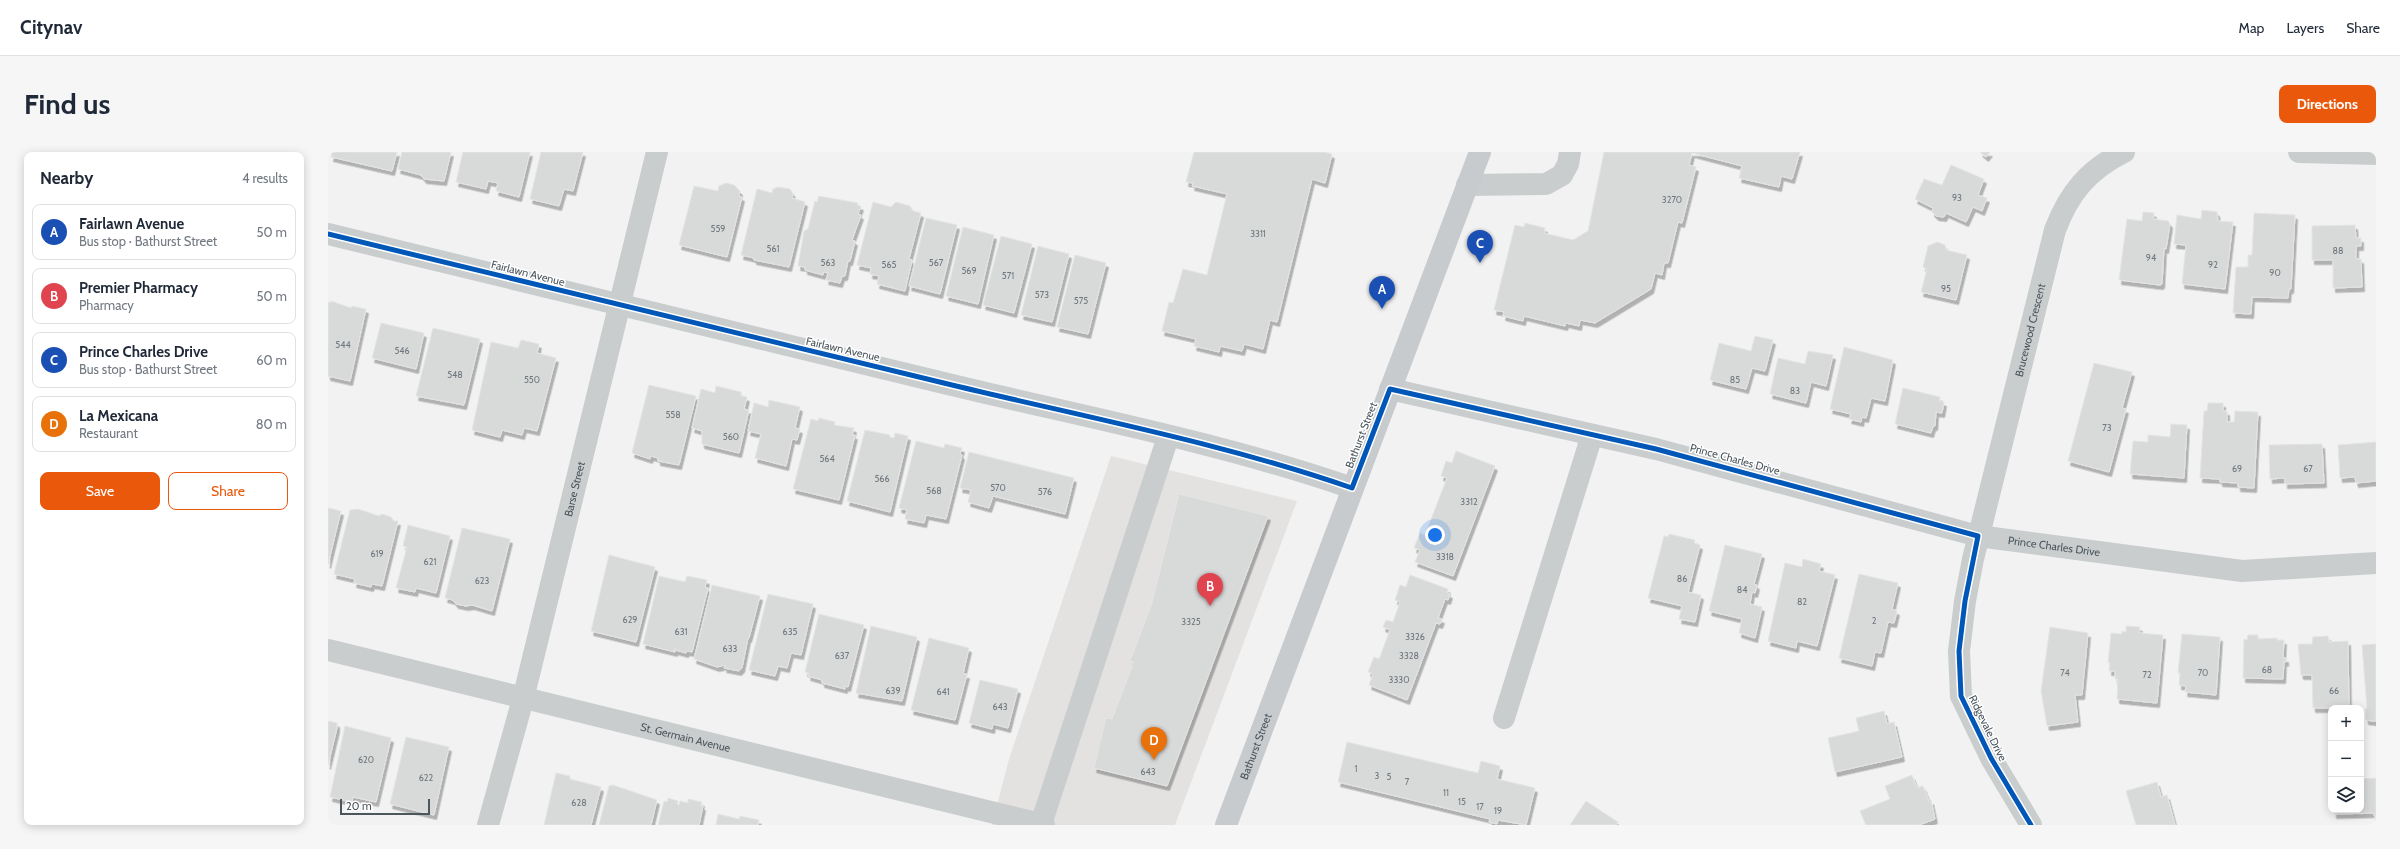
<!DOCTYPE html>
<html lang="en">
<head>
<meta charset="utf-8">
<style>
  :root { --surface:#fff; --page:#f6f6f7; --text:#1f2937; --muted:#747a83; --line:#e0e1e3; --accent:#ea580c }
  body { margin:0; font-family:Cabin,sans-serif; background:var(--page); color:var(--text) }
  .controls { position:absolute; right:12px; bottom:12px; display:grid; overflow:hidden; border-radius:8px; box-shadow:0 2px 10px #0003 }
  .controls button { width:36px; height:36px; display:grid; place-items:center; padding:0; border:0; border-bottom:1px solid var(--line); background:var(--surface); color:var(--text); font:20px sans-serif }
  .scale { position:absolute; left:12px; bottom:10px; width:90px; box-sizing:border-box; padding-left:4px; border:2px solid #4b565d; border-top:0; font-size:11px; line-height:14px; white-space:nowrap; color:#4b565d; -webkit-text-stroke:3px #fff; paint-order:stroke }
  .you { position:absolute; left:1107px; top:383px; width:14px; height:14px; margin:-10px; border:3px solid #fff; border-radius:50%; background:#1a73e8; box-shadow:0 0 0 6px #1a73e833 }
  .badge { display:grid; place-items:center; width:26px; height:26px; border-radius:50%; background:var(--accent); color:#fff; font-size:13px; font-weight:700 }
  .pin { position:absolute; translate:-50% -33px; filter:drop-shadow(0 1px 2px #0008) }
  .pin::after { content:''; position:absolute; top:21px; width:14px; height:12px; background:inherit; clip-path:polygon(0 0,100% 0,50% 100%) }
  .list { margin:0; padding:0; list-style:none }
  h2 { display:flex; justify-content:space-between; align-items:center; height:52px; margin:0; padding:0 16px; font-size:17px }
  h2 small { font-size:13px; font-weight:400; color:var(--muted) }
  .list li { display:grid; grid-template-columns:26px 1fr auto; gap:12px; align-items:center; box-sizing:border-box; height:56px; margin:0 8px 8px; padding:0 8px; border:1px solid var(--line); border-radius:8px }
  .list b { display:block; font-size:15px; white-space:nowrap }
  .list p { margin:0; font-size:13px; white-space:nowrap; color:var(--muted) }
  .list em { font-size:13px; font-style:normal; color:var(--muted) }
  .actions { display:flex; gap:8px; padding:12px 16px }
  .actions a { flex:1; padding:9px 0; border:1px solid var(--accent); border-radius:8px; text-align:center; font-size:14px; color:var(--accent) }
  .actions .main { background:var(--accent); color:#fff }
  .icon { flex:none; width:22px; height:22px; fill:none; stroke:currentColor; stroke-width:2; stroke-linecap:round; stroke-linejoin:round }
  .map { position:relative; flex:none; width:2048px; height:673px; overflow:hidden; border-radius:8px }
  header { display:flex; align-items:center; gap:24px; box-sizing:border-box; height:56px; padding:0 20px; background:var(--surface); border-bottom:1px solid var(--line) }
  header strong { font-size:19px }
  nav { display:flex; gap:22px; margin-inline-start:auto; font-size:14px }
  .intro { display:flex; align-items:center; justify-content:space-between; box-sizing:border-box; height:96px; padding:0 24px }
  h1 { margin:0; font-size:28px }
  .button { padding:10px 18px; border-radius:8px; background:var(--accent); color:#fff; font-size:14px; font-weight:700 }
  main { display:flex; gap:24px; padding:0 24px }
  aside { flex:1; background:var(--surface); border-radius:8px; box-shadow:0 2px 10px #0003 }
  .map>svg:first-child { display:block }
  .commercial { fill:#e3e2e0 }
  .building { fill:#d8dada; stroke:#e4e4e5; filter:url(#shadow) }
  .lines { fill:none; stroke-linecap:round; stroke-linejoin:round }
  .minor { stroke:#cacdce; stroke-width:22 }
  .major { stroke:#c8cbcd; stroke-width:22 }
  .cycleway-casing { stroke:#fff; stroke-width:8 }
  .cycleway { stroke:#0057b8; stroke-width:5 }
  .labels { text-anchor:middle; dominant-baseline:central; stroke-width:3; stroke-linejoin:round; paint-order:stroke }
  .number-label { font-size:9px; fill:#70787e }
  .street-label { font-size:11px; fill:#4b565d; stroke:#fff }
</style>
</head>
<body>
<header>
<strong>Citynav</strong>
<nav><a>Map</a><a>Layers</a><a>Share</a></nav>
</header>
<div class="intro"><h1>Find us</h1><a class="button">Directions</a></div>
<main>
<aside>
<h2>Nearby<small>4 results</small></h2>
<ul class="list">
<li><span class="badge" style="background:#1a4fb4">A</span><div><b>Fairlawn Avenue</b><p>Bus stop · Bathurst Street</p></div><em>50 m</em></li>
<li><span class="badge" style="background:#e0444e">B</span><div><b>Premier Pharmacy</b><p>Pharmacy</p></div><em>50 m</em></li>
<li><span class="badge" style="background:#1a4fb4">C</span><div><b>Prince Charles Drive</b><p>Bus stop · Bathurst Street</p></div><em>60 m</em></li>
<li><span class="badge" style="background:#e8710a">D</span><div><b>La Mexicana</b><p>Restaurant</p></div><em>80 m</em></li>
</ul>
<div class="actions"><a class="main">Save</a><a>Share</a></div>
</aside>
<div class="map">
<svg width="2048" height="673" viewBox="0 0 2048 673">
  <defs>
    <filter id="shadow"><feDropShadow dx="2.5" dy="4.5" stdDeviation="0" flood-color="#0004"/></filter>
  </defs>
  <rect width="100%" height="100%" fill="#f2f2f2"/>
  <path class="commercial" d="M 783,304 L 969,349 L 847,673 L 664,673 L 681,607 Z"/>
  <path class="building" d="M 4,0 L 69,0 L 64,19 L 3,5 Z
    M 74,0 L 123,0 L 116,29 L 96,27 L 93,23 L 70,17 Z
    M 135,0 L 202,0 L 191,45 L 168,39 L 170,31 L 160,29 L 158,37 L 128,30 Z
    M 213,0 L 255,0 L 245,39 L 236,37 L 231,54 L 202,47 Z
    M 866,0 L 996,0 L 1004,2 L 997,31 L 984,27 L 949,170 L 942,168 L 935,197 L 916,192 L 914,199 L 892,194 L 891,200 L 866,194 L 868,187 L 834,179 L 841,150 L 845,151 L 855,117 L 879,123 L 899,42 L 864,34 L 865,31 L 858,30 Z
    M 1276,0 L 1472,0 L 1464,27 L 1453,24 L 1451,35 L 1411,26 L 1414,14 L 1364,1 L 1361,13 L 1368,15 L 1354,71 L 1350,70 L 1340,111 L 1336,111 L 1334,123 L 1327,121 L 1323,137 L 1267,171 L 1252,168 L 1251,174 L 1238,171 L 1237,174 L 1196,164 L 1195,169 L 1175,164 L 1176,160 L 1166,158 L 1187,73 L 1196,75 L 1197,71 L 1217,76 L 1216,81 L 1245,88 L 1260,79 Z
    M 1652,0 L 1662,0 L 1658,5 Z
    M 1623,13 L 1656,27 L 1650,43 L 1659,46 L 1654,59 L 1645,55 L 1638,70 L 1618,61 L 1616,65 L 1608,64 L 1604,60 L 1605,56 L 1587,47 L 1596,27 L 1614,33 Z
    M 398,31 L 406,33 L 412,39 L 411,44 L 414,45 L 399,105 L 351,93 L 366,34 L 390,39 L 391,34 Z
    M 450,35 L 462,37 L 465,42 L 464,46 L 477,50 L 461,115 L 426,108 L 426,106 L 413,103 L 429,37 L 444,41 L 445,37 Z
    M 491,44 L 530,51 L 529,53 L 533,54 L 530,62 L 533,63 L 524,88 L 527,89 L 522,109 L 520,109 L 517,124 L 514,124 L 512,131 L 498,128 L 500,121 L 496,120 L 495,123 L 477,118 L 477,115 L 470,114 L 476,79 L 480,77 L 487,49 L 489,50 Z
    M 545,50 L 563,55 L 568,50 L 582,54 L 585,59 L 593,61 L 581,107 L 584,108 L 577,139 L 549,132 L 551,124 L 542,122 L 543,116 L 529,113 Z
    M 1874,58 L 1889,60 L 1890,69 L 1905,70 L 1897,137 L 1854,132 L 1858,93 L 1846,92 L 1849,63 L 1873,67 Z
    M 1815,60 L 1826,61 L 1825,67 L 1840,69 L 1842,72 L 1838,97 L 1836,96 L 1834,132 L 1832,133 L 1791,128 L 1799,67 L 1814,69 Z
    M 1926,61 L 1967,63 L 1963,137 L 1961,137 L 1960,146 L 1924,145 L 1923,162 L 1905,161 L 1908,115 L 1920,115 L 1920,103 L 1924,103 Z
    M 598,66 L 629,73 L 612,142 L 581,134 Z
    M 2027,73 L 2028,86 L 2033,86 L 2033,94 L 2028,94 L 2028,107 L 2033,107 L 2034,135 L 2005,136 L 2005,108 L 1984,108 L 1984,74 Z
    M 635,75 L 666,83 L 650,152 L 618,144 Z
    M 673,84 L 704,92 L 686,161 L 655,153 Z
    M 1609,90 L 1617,93 L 1618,98 L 1639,103 L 1628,148 L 1593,140 L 1599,117 L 1595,115 L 1600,94 Z
    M 710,94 L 741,102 L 724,170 L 693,163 Z
    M 747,103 L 778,111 L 760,182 L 729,175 Z
    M 3,149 L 23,156 L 24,154 L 38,157 L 22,229 L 0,224 L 0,150 L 3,151 Z
    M 53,171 L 96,181 L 88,217 L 44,206 Z
    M 105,176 L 152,187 L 136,253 L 88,244 Z
    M 1427,184 L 1445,188 L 1437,219 L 1424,216 L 1418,237 L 1382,228 L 1391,191 L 1423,199 Z
    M 193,188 L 211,192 L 209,201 L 228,206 L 209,279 L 196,276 L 194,283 L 174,278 L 172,285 L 144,278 L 163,190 L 190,196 Z
    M 1516,195 L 1565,208 L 1557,249 L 1543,246 L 1538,266 L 1534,265 L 1533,270 L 1521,267 L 1523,262 L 1502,257 Z
    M 1480,199 L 1505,203 L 1498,234 L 1483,230 L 1478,251 L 1442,242 L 1450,206 L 1477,212 Z
    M 1766,211 L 1804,220 L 1794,256 L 1798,257 L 1781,320 L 1740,309 Z
    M 321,233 L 368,244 L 351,313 L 330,309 L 330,306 L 323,304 L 322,307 L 304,301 Z
    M 388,234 L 413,240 L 413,244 L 419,245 L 416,257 L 421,258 L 411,301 L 374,292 L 374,279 L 364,276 L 373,237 L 387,241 Z
    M 1575,236 L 1612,245 L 1611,249 L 1616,250 L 1614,261 L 1608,260 L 1607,274 L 1605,274 L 1603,281 L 1567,272 Z
    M 441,248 L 472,255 L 467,276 L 472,277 L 469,288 L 464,287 L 458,314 L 427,306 L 433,282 L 420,279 L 426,251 L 440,255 Z
    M 1880,251 L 1895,251 L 1895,259 L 1899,259 L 1899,270 L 1906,270 L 1907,259 L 1930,260 L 1926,336 L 1910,335 L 1910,331 L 1892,330 L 1892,327 L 1872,326 L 1876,259 L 1879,259 Z
    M 491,266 L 507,270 L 506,273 L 526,276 L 524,283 L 527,283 L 511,348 L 465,337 L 483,267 L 490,269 Z
    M 1843,272 L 1859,273 L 1856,326 L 1802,322 L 1805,289 L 1820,290 L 1820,283 L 1842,285 Z
    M 537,278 L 562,283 L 562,285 L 566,286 L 567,281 L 580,284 L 562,360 L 519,349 Z
    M 588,289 L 616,296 L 617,292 L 634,296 L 632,302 L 634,303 L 618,367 L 598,363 L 596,371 L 577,367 L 579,358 L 571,356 Z
    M 2048,290 L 2048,329 L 2028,331 L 2027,325 L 2012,326 L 2010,293 Z
    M 1994,292 L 1996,331 L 1957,332 L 1957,326 L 1942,327 L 1941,293 Z
    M 1128,299 L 1167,314 L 1125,424 L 1087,410 L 1092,398 L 1086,396 L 1092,381 L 1097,383 L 1119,326 L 1113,324 L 1118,309 L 1124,311 Z
    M 641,300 L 746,326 L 737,362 L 665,344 L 661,356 L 640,350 L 643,338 L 632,336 Z
    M 851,342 L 940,364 L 839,634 L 766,616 L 778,566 L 784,567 L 806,510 L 802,509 L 824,451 Z
    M 0,356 L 13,359 L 0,412 Z
    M 30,357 L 51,364 L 54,362 L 63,365 L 66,369 L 70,369 L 54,434 L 44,432 L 43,435 L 26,431 L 27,427 L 6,422 L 22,358 Z
    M 80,373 L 122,384 L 108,441 L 88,436 L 87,440 L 68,436 L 79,395 L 75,394 Z
    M 134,376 L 182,387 L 164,459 L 144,453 L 138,454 L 128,452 L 125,448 L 117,446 Z
    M 1341,382 L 1367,388 L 1366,391 L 1372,393 L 1360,440 L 1373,443 L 1367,470 L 1351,467 L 1354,454 L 1320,446 L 1336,384 L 1340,385 Z
    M 1397,393 L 1434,402 L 1426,432 L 1429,433 L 1427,441 L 1424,440 L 1422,452 L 1434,455 L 1427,486 L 1411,481 L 1414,467 L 1381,459 Z
    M 281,403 L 327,415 L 308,490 L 263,479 Z
    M 1475,407 L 1493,412 L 1491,419 L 1507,423 L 1489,494 L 1469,489 L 1468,496 L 1440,489 L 1457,411 L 1474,415 Z
    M 1531,422 L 1570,431 L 1564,457 L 1569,459 L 1566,471 L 1560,470 L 1553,501 L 1547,500 L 1544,514 L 1511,506 Z
    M 1082,423 L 1120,437 L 1119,441 L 1122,442 L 1120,448 L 1117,447 L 1110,466 L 1114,467 L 1112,472 L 1108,471 L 1079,548 L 1041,533 L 1045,522 L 1040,520 L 1046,505 L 1051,507 L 1062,478 L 1055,475 L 1058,468 L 1065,470 L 1072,450 L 1067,448 L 1072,433 L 1078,435 Z
    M 331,424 L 357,430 L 359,424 L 379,428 L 377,435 L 380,436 L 364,500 L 359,499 L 358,501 L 347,498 L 347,496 L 347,500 L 315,492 Z
    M 384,433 L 432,444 L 421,486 L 420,486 L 414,516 L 411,519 L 396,516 L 397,513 L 389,515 L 366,507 Z
    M 440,442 L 485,452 L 473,503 L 463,501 L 459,516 L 450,514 L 447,524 L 421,518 Z
    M 491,462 L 536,473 L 520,535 L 517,534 L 517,537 L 494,531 L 494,528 L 480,524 L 481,521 L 477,520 Z
    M 543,474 L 589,485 L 574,549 L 528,541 Z
    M 1798,474 L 1812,475 L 1811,481 L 1835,483 L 1829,551 L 1789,547 L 1790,527 L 1787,527 L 1787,519 L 1781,519 L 1782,510 L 1780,511 L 1783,481 L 1794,482 L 1794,479 L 1798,480 Z
    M 1722,475 L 1760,481 L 1754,543 L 1747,543 L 1750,570 L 1719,574 L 1713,539 Z
    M 1854,482 L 1892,485 L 1888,543 L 1857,540 L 1858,534 L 1851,533 L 1852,521 L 1850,521 Z
    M 1920,483 L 1930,483 L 1930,487 L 1949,486 L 1949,488 L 1956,488 L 1955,506 L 1958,506 L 1958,510 L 1956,509 L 1955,527 L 1915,526 L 1916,487 L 1919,488 Z
    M 2000,484 L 2001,490 L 2020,489 L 2021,556 L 1985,556 L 1984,523 L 1973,523 L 1970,492 L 1984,492 L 1985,485 Z
    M 601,486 L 641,496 L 635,522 L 639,522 L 627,568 L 583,558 Z
    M 2048,492 L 2048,569 L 2044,569 L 2038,568 L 2037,557 L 2039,556 L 2034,493 Z
    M 652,528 L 690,537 L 680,576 L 665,572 L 664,577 L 641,571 Z
    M 1556,559 L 1559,572 L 1566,570 L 1574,605 L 1507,620 L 1500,586 L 1531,579 L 1528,566 Z
    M 0,569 L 9,571 L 9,576 L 0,613 Z
    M 17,574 L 63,586 L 48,650 L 25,645 L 24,650 L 2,645 Z
    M 78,585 L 121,595 L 106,663 L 62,652 Z
    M 1019,590 L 1150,621 L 1153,609 L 1172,614 L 1169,627 L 1207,636 L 1198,673 L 1170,668 L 1169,672 L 1161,670 L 1162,667 L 1010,630 Z
    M 228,621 L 242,624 L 242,627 L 273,635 L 263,673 L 216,673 Z
    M 1584,623 L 1589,636 L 1595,634 L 1601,650 L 1603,648 L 1607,667 L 1591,673 L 1538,673 L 1532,659 L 1562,647 L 1557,634 Z
    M 2048,626 L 2048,673 L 2046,661 L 2006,662 L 2006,658 L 2033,658 L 2033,627 Z
    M 1829,630 L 1833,645 L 1839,643 L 1847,673 L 1808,673 L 1798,639 Z
    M 285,633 L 329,648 L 323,673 L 271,673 L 281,634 Z
    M 340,646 L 350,649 L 349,652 L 351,653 L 352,649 L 360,651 L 360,647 L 374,650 L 373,654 L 375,654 L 371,673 L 330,673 L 336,649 L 339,650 Z
    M 1258,649 L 1290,670 L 1288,673 L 1242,673 Z
    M 390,662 L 411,667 L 412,664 L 431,668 L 430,673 L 388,673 Z"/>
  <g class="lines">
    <g class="minor">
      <path d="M 1971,0 L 2048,2"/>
      <path d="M 1139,33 L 1218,32 L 1234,23 L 1240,12 L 1242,0"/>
      <path d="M 0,82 C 208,133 416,183 624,233 C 757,265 894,291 1024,336"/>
      <path id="s1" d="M 1062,237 L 1328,297 L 1650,384 L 1914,419 L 2048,411"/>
      <path id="s2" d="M 0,498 L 716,673"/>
      <path d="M 1176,566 L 1264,283"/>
      <path d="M 713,672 L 840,285"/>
      <path id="s3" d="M 160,673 L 195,547 L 329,0"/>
      <path id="s4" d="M 1703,673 L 1663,606 L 1633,544 L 1631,499 L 1637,449 L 1645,407 L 1727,78 C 1741,41 1760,18 1796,0"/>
    </g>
    <path class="major" id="s5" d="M 898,673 L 1152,0"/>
    <defs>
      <path id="cycleway" d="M 0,82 C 208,133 416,183 624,233 C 757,265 894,291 1024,336 L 1062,237 L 1328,297 L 1650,384 L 1637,449 L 1631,499 L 1633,544 L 1663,606 L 1703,673"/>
    </defs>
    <use href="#cycleway" class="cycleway-casing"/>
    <use href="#cycleway" class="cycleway"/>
  </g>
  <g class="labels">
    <g class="number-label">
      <text x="1629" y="45">93</text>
      <text x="1344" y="47">3270</text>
      <text x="390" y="76">559</text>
      <text x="930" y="81">3311</text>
      <text x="445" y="96">561</text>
      <text x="2010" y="98">88</text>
      <text x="1823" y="105">94</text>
      <text x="500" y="110">563</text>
      <text x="608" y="110">567</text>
      <text x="561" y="112">565</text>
      <text x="1885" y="112">92</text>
      <text x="641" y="118">569</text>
      <text x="1947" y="120">90</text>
      <text x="680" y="123">571</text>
      <text x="1618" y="136">95</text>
      <text x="714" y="142">573</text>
      <text x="753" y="148">575</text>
      <text x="15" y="192">544</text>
      <text x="74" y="198">546</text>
      <text x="127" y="222">548</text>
      <text x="204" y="227">550</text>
      <text x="1407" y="227">85</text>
      <text x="1467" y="238">83</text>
      <text x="345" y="262">558</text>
      <text x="1779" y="275">73</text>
      <text x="403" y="284">560</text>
      <text x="499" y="306">564</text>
      <text x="1909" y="316">69</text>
      <text x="1980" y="316">67</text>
      <text x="554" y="326">566</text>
      <text x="670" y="335">570</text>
      <text x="606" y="338">568</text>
      <text x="717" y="339">576</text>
      <text x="1141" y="349">3312</text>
      <text x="49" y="401">619</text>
      <text x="1117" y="404">3318</text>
      <text x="102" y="409">621</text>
      <text x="1354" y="426">86</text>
      <text x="154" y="428">623</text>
      <text x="1414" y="437">84</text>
      <text x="1474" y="449">82</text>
      <text x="302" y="467">629</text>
      <text x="1546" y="468">2</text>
      <text x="863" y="469">3325</text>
      <text x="353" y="479">631</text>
      <text x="462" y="479">635</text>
      <text x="1087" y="484">3326</text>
      <text x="402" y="496">633</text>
      <text x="514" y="503">637</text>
      <text x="1081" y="503">3328</text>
      <text x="1939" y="517">68</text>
      <text x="1737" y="520">74</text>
      <text x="1875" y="520">70</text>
      <text x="1819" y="522">72</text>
      <text x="1071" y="527">3330</text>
      <text x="565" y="538">639</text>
      <text x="2006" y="538">66</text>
      <text x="615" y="539">641</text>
      <text x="672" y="554">643</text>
      <text x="38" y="607">620</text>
      <text x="1028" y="616">1</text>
      <text x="820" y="619">643</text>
      <text x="1049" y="623">3</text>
      <text x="1061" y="624">5</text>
      <text x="98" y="625">622</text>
      <text x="1079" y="629">7</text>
      <text x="1118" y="640">11</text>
      <text x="1134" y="649">15</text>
      <text x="251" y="650">628</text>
      <text x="1152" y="654">17</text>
      <text x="1170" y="658">19</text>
    </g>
    <g class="street-label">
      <text transform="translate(200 121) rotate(14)">Fairlawn Avenue</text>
      <text stroke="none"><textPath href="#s4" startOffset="521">Brucewood Crescent</textPath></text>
      <text transform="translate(515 197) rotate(13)">Fairlawn Avenue</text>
      <text transform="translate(1033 283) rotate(-69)">Bathurst Street</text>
      <text transform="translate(1407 307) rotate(15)">Prince Charles Drive</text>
      <text stroke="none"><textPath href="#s3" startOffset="347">Barse Street</textPath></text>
      <text stroke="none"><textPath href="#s1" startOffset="683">Prince Charles Drive</textPath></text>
      <text transform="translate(1660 576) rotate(64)">Ridgevale Drive</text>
      <text stroke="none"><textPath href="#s2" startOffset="368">St. Germain Avenue</textPath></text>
      <text stroke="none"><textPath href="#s5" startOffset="84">Bathurst Street</textPath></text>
    </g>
  </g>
</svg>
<div class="controls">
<button>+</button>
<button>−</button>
<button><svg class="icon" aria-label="layers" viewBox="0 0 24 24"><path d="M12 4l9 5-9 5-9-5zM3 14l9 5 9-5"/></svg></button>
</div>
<div class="scale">20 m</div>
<div class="you"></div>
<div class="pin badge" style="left:1054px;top:157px;background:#1a4fb4">A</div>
<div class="pin badge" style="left:882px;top:454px;background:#e0444e">B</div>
<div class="pin badge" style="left:1152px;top:111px;background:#1a4fb4">C</div>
<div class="pin badge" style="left:826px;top:608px;background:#e8710a">D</div>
</div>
</main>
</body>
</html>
